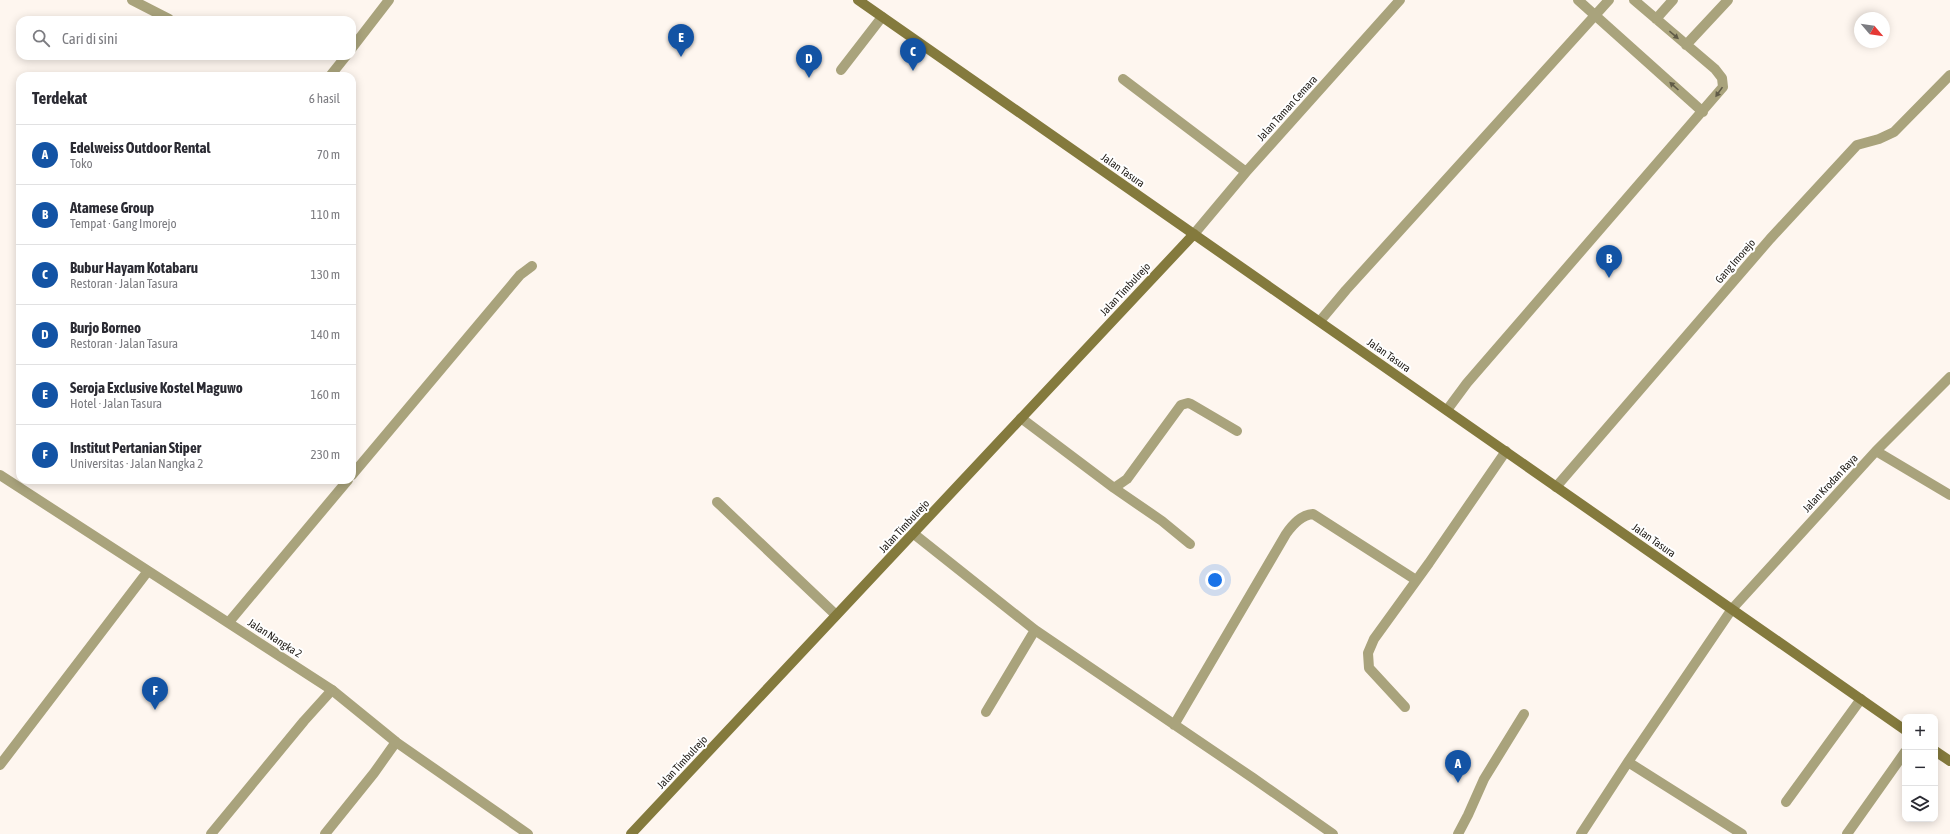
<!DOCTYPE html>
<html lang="id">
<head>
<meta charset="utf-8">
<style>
  :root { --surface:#fff; --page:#f2f2f3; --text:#2b2b33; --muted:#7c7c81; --line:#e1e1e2; --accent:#1353a4 }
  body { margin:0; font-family:"Asap Condensed",sans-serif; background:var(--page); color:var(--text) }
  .controls { position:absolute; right:12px; bottom:12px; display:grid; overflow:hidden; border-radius:8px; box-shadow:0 2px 10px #0003 }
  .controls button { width:36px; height:36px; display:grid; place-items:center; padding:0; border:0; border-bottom:1px solid var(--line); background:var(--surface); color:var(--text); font:20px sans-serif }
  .compass { position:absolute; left:1854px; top:12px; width:36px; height:36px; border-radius:50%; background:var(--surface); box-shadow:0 2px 10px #0003; rotate:119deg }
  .you { position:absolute; left:1215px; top:580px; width:14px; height:14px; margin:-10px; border:3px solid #fff; border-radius:50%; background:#1a73e8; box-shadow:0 0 0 6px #1a73e833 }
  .badge { display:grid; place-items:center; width:26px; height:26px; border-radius:50%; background:var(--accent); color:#fff; font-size:13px; font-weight:700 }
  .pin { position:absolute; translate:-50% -33px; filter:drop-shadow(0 1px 2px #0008) }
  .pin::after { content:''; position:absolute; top:21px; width:14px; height:12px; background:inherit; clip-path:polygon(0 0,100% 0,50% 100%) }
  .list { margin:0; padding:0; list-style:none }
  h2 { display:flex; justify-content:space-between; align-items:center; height:52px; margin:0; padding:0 16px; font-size:17px }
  h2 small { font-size:13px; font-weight:400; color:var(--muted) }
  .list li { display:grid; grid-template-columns:26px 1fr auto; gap:12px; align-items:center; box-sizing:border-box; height:60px; padding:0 16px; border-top:1px solid var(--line) }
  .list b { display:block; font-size:15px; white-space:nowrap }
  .list p { margin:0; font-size:13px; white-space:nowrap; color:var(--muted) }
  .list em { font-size:13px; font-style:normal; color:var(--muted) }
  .icon { flex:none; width:22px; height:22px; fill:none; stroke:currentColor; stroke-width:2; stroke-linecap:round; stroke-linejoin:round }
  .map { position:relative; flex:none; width:1950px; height:834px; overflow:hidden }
  .search { position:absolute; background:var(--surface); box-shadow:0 2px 10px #0003; left:16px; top:16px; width:340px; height:44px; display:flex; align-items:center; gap:10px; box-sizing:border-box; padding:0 14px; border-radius:12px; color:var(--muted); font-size:15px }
  .panel { position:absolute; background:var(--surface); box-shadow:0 2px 10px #0003; left:16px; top:72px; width:340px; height:412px; border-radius:12px }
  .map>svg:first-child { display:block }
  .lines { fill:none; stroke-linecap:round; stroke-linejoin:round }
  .lane { stroke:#a9a37c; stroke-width:10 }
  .street { stroke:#a9a37c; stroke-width:10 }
  .secondary { stroke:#847a3d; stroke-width:10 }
  .oneway { fill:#605b47 }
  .labels { text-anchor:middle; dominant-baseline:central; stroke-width:4; stroke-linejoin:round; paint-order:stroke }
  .street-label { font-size:11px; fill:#24201b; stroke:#fff }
</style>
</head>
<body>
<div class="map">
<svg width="1950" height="834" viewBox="0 0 1950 834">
  <rect width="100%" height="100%" fill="#fef6ef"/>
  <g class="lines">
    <path class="lane" d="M 1021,418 L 1114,488
      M 1190,544 L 1162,521 L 1114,488 L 1127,479 L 1181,405 L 1188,403 L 1191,404 L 1237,431
      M 1786,802 L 1861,699
      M 211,834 L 304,721 L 332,690
      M 325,834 L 374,773 L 396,742"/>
    <path class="street" d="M 132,0 L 169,19
      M 1578,0 L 1703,112
      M 1656,19 L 1673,0
      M 1686,45 L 1728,0
      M 352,48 L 389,0
      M 841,70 L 882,17
      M 330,76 L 346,56
      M 1123,79 L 1246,172
      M 1194,234 L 1246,172 L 1400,0
      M 1320,321 L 1346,290 L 1609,0
      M 1447,410 L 1467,383 L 1723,87 L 1722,78 L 1715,69 L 1634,0
      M 1876,451 L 1950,495
      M 0,475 L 332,690 L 396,742 L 528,834
      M 352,475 L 520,275 L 532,266
      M 1556,487 L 1770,239 L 1857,145 L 1879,139 L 1894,132 L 1950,75
      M 717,502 L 836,615
      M 914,534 L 1035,630 L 1253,778 L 1333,834
      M 229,622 L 348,480
      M 1405,707 L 1369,668 L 1368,653 L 1374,639 L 1429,563 L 1506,451
      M 986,712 L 1035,630
      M 1174,725 L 1286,534 C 1293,524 1301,515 1313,514 L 1416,580
      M 1628,762 L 1742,834
      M 0,765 L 148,571
      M 1458,834 L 1468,815 L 1484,779 L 1524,714
      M 1581,834 L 1628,762 L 1732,609 L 1876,451 L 1950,377
      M 1847,834 L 1905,752"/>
    <path class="secondary" d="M 858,0 L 1905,730
      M 1935,751 L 1950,761
      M 631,834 L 1194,234"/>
  </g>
  <defs><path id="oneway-solid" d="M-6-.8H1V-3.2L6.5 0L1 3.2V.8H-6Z"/></defs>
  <g class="oneway">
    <use href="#oneway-solid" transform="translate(1674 35) rotate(40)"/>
    <use href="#oneway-solid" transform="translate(1674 86) rotate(-138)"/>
    <use href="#oneway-solid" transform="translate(1719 92) rotate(125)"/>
  </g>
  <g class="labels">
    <g class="street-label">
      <text transform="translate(1287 108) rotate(-48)">Jalan Taman Cemara</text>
      <text transform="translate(1123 170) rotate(35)">Jalan Tasura</text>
      <text transform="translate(1735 261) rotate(-49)">Gang Imorejo</text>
      <text transform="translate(1125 289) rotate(-47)">Jalan Timbulrejo</text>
      <text transform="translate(1389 355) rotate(35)">Jalan Tasura</text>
      <text transform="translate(1830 483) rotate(-47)">Jalan Krodan Raya</text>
      <text transform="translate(904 526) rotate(-47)">Jalan Timbulrejo</text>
      <text transform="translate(1654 540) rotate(35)">Jalan Tasura</text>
      <text transform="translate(275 638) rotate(33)">Jalan Nangka 2</text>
      <text transform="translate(682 762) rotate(-47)">Jalan Timbulrejo</text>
    </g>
  </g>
</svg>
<div class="controls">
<button>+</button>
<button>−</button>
<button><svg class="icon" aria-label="layers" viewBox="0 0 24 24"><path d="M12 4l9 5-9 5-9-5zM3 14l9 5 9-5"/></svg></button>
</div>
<svg class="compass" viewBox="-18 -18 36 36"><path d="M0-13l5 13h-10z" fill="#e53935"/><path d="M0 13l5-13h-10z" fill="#7c7c81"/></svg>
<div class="you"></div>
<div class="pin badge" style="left:1458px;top:783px">A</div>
<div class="pin badge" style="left:1609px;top:278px">B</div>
<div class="pin badge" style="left:913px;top:71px">C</div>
<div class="pin badge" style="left:809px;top:78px">D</div>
<div class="pin badge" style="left:681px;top:57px">E</div>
<div class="pin badge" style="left:155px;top:710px">F</div>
<div class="search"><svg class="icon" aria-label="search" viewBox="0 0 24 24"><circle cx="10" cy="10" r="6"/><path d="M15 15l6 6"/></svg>Cari di sini</div>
<section class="panel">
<h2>Terdekat<small>6 hasil</small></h2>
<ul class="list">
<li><span class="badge">A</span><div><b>Edelweiss Outdoor Rental</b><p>Toko</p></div><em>70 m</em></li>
<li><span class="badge">B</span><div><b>Atamese Group</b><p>Tempat · Gang Imorejo</p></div><em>110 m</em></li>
<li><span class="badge">C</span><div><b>Bubur Hayam Kotabaru</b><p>Restoran · Jalan Tasura</p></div><em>130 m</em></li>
<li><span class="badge">D</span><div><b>Burjo Borneo</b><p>Restoran · Jalan Tasura</p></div><em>140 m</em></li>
<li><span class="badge">E</span><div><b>Seroja Exclusive Kostel Maguwo</b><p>Hotel · Jalan Tasura</p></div><em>160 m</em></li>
<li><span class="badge">F</span><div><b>Institut Pertanian Stiper</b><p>Universitas · Jalan Nangka 2</p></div><em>230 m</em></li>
</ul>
</section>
</div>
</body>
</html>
